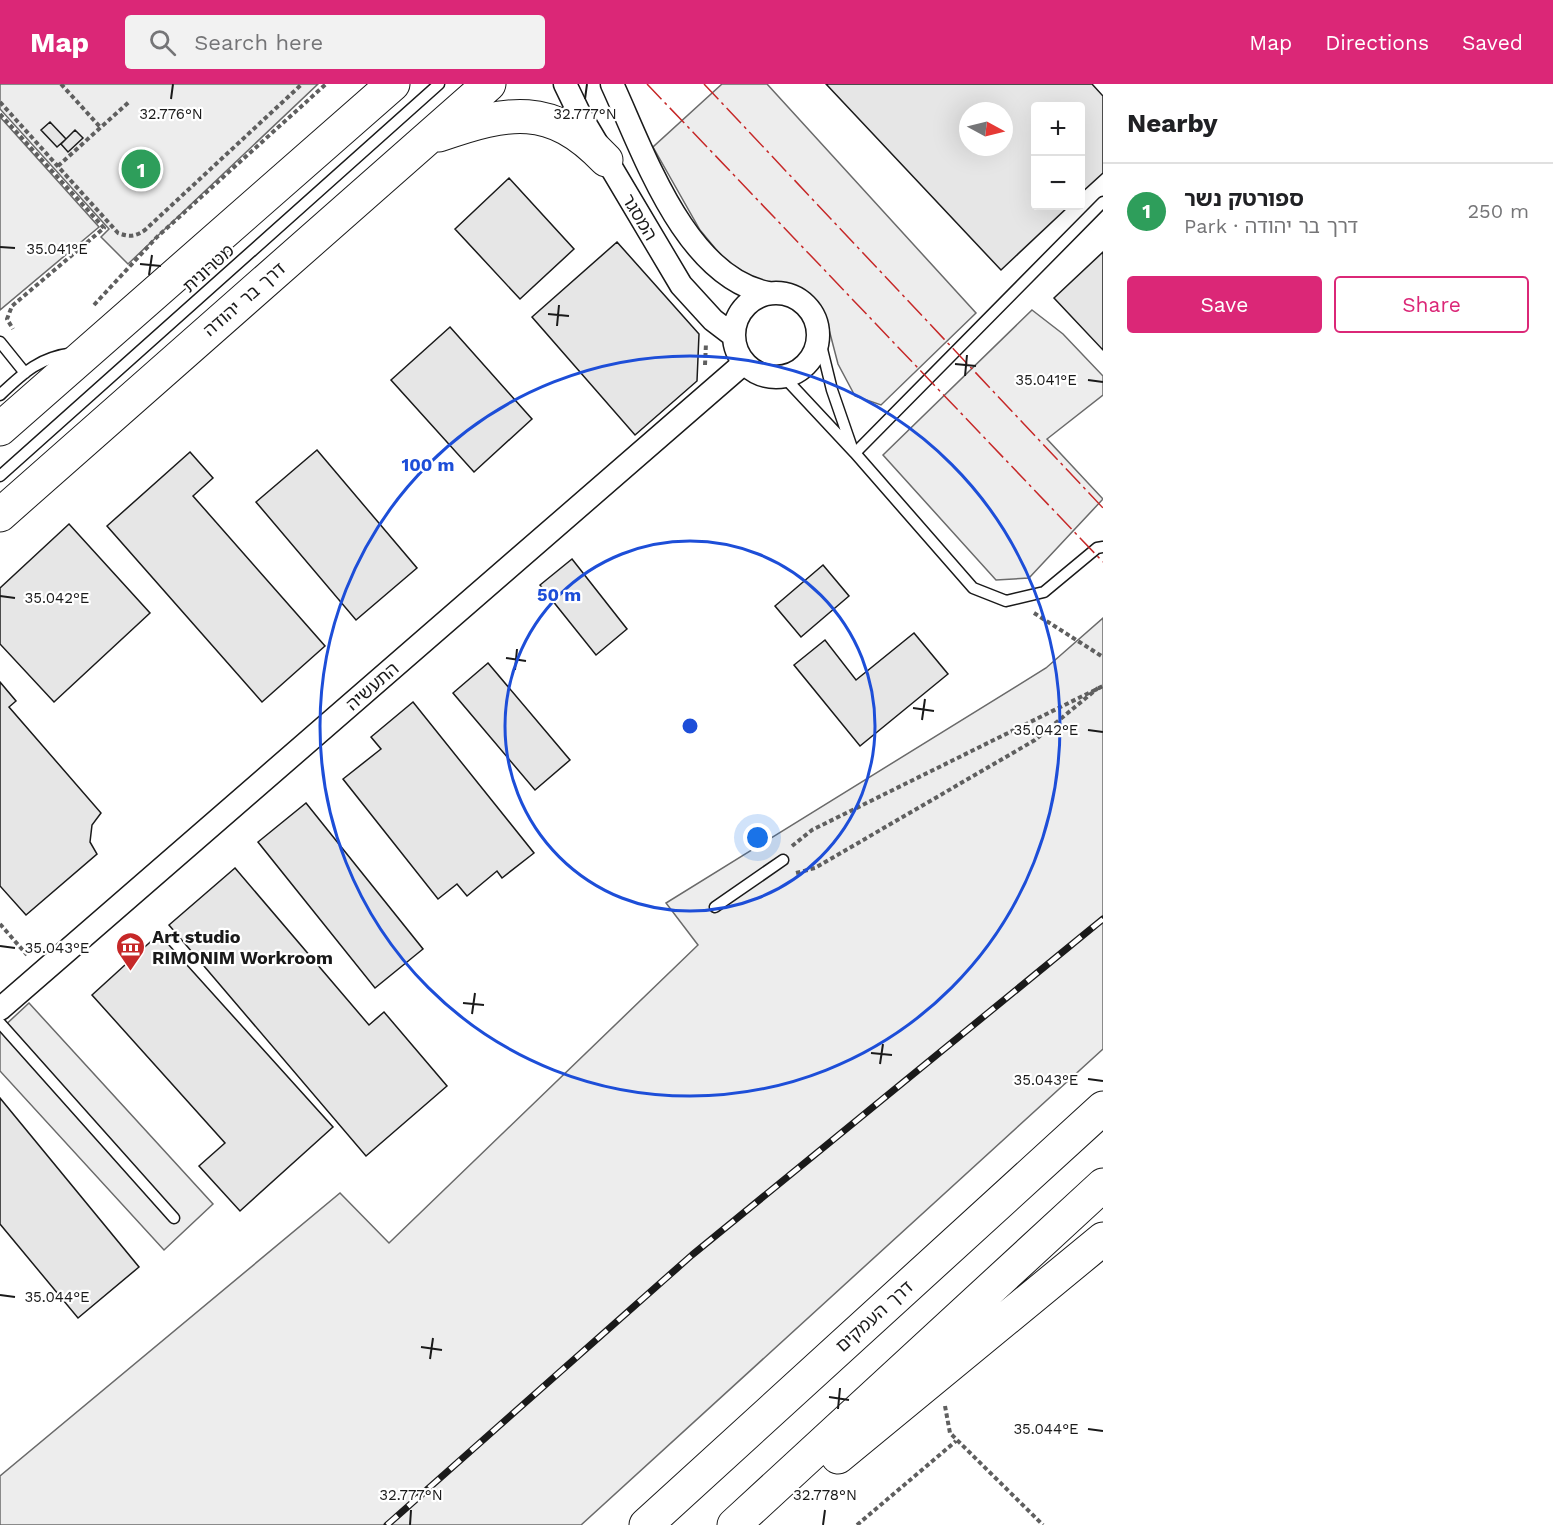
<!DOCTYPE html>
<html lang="en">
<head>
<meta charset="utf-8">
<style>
  :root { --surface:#fff; --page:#f2f2f2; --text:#202124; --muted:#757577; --line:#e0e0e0; --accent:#db2777 }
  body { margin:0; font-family:"Work Sans","Noto Sans Hebrew",sans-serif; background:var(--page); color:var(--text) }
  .controls { position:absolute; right:18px; top:18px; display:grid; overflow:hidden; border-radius:6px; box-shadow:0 6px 24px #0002 }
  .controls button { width:54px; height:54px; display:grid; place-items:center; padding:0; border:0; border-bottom:2px solid var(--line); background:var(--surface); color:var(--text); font:30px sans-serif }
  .compass { position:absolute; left:959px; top:18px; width:54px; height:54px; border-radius:50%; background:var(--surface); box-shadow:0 6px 24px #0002; rotate:97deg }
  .you { position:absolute; left:758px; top:754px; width:21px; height:21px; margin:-15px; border:4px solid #fff; border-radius:50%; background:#1a73e8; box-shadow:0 0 0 9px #1a73e833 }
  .badge { display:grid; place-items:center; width:39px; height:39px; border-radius:50%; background:var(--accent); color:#fff; font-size:20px; font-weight:700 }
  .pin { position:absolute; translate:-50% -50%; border:3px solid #fff; box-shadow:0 2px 6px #0006 }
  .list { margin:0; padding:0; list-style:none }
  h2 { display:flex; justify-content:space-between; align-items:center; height:78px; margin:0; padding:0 24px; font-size:26px }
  h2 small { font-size:20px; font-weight:400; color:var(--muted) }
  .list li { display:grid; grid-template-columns:39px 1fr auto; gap:18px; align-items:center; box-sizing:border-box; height:96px; padding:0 24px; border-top:2px solid var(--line) }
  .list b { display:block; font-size:22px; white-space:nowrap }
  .list p { margin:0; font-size:20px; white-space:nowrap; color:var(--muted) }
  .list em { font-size:20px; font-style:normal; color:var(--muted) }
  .actions { display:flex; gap:12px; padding:18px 24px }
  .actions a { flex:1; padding:14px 0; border:2px solid var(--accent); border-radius:6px; text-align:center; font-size:21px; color:var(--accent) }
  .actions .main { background:var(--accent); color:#fff }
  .icon { flex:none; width:33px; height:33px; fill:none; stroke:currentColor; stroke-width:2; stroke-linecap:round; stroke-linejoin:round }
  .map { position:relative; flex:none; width:1103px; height:1441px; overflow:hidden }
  header { display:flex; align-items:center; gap:36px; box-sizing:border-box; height:84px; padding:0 30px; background:var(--accent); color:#fff }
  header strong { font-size:28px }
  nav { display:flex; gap:33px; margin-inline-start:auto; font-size:21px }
  .search { width:420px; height:54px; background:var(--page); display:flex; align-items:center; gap:15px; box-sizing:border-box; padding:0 21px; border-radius:6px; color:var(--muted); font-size:22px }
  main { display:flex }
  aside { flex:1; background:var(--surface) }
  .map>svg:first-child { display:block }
  .built { fill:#ededed; stroke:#6a6a6a; stroke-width:1.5 }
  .building { fill:#e6e6e6; stroke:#1a1a1a; stroke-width:1.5; fill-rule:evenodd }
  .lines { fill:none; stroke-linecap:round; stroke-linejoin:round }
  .service-casing { stroke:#1a1a1a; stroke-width:13 }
  .minor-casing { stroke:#1a1a1a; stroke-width:25 }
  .primary-casing { stroke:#1a1a1a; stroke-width:35 }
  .trunk-casing { stroke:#1a1a1a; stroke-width:35 }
  .path { stroke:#5f5f5f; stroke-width:4; stroke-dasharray:4.5 3; stroke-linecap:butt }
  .service { stroke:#fff; stroke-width:10 }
  .minor { stroke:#fff; stroke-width:22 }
  .primary { stroke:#fff; stroke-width:33 }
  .trunk { stroke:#fff; stroke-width:33 }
  .rail-casing { stroke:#1a1a1a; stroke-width:7 }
  .rail { stroke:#fff; stroke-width:4.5; stroke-dasharray:14; stroke-linecap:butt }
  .power { stroke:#c62828; stroke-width:1.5; stroke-dasharray:21 4.5 3 4.5; stroke-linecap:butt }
  .ticks { fill:none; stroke:#1a1a1a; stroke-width:2 }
  .ring { fill:none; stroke:#1d4ed8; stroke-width:3 }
  .labels { text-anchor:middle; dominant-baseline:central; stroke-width:4.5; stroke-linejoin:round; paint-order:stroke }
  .street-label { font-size:18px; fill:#1a1a1a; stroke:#fff }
  .poi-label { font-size:18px; font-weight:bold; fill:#1a1a1a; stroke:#fff; text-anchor:start }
  .ticks-label { font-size:15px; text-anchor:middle; fill:#1a1a1a; stroke:#fff; stroke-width:4.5; stroke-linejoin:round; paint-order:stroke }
  .centre { fill:#1d4ed8; stroke:#fff; stroke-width:3 }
  .ring-label { font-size:18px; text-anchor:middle; font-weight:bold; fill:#1d4ed8; stroke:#fff; stroke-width:4.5; stroke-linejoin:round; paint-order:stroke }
</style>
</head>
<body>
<header>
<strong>Map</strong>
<div class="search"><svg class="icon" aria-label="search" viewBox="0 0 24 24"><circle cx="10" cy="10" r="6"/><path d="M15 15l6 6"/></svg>Search here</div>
<nav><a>Map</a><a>Directions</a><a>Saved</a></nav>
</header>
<main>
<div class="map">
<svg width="1103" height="1441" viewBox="0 0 1103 1441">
  <rect width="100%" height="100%" fill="#fff"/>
  <path class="built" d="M 0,0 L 318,0 L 128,180 L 101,153 L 109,145 L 0,25 Z
    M 722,0 L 767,0 L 976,229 L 881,321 L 855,312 L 838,280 L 825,230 L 813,213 L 799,204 L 775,198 L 760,198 L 741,191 L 719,169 L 700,146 L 653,63 Z
    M 0,33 L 99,143 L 0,226 Z
    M 1032,226 L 1063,250 L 1103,292 L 1103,311 L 1047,355 L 1103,415 L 1029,494 L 996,496 L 883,371 Z
    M 1103,534 L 1103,965 L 581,1441 L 0,1441 L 0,1392 L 340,1109 L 389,1159 L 698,861 L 666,819 L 1046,584 Z
    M 29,919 L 213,1120 L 164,1166 L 0,987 L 0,946 Z"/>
  <path class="building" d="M 826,0 L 1092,0 L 1103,12 L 1103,89 L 1080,110 L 1080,22 L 1036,22 L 1036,122 L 1069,122 L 1001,186 ZM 968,27 L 1004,27 L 1004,63 L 968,63 Z
    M 50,38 L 66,55 L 57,63 L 41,46 Z
    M 75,46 L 83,54 L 68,68 L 61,60 Z
    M 509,94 L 574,165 L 520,215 L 455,145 Z
    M 617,158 L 699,250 L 697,297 L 635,351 L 532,233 Z
    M 1103,168 L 1103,266 L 1054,214 Z
    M 450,243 L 532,335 L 474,388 L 391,296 Z
    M 317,366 L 417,484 L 356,536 L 256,418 Z
    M 190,368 L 213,394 L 193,412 L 325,562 L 262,618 L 107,442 Z
    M 69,440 L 150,529 L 54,618 L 0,560 L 0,504 Z
    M 572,475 L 627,545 L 596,571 L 540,501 Z
    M 823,481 L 849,512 L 801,553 L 775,522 Z
    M 914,549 L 948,590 L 860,662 L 794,581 L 825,556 L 856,596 Z
    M 488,579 L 570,676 L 535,706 L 453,609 Z
    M 0,598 L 16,617 L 9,623 L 101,729 L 92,741 L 90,758 L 97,770 L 26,831 L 0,802 Z
    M 413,618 L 534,769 L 502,794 L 497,787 L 467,812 L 457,800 L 438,815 L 343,695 L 381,665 L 371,653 Z
    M 306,719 L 423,865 L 375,904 L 258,758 Z
    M 235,784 L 369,941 L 384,928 L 447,1002 L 366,1072 L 169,841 Z
    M 159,850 L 333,1043 L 240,1127 L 199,1082 L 225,1059 L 92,911 Z
    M 0,1014 L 139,1183 L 78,1234 L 0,1140 Z"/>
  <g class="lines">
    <defs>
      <path id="service" d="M 819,253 L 832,306 L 851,361
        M 0,258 L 25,289
        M 784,293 L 855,369 L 973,504 L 1006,517 L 1044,508 L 1097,464 L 1103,463
        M 0,311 C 24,288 40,273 74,269
        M 855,369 L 1103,118
        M 0,392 L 439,0
        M 715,823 L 783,776
        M 0,939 L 174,1134"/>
      <path id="minor" d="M 565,0 L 580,31 L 681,201 L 713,236 L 734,252
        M 612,0 C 644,69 685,193 768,209
        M734 251a42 42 0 1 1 84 0a42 42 0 1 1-84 0Z
        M 0,925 L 744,279"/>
      <path id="primary" d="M 439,51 C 508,27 551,18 606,76
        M 0,345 L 393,0
        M 0,431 L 489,0"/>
      <path id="trunk" d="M 838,1373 L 1103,1155
        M 646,1441 L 1103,1024
        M 734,1441 L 1103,1101"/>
    </defs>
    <use href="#service" class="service-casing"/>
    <use href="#minor" class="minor-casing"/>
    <use href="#primary" class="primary-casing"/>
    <use href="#trunk" class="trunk-casing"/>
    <path class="path" d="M 61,0 L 101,44
      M 0,18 L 118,149 C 129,153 135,153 145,146 L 302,0
      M 0,30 L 104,144 L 12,222 L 7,235 L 13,245
      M 58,82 L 130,17
      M 94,221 L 157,153 L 326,0
      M 705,281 L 706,259
      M 1034,529 L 1103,573
      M 792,762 L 812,746 L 1103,602
      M 796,789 L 815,784 L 1035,656 L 1098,604
      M 0,840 L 27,871
      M 945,1322 L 950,1349 L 1043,1441
      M 857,1441 L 956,1357"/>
    <use href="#service" class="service"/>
    <use href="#minor" class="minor"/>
    <use href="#primary" class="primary"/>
    <use href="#trunk" class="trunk"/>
    <defs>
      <path id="rail" d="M 387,1441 L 692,1171 L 1103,835"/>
    </defs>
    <use href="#rail" class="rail-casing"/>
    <use href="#rail" class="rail"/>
    <path class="power" d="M 647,0 L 1103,478
      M 704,0 L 1103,424"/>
  </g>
  <path class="ticks" d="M 171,15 L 173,0M 585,15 L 587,0M 0,163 L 15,164M 140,180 L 161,182M 149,191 L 152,171M 548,230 L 569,232M 557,242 L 559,221M 955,280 L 976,282M 965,292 L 967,271M 1088,296 L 1103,298M 0,512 L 15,514M 506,574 L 526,577M 515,586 L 517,565M 913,624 L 934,627M 922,636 L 925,615M 1088,646 L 1103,648M 0,862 L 15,864M 463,919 L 484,921M 472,930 L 475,909M 871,969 L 892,971M 880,980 L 883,960M 1088,995 L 1103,997M 0,1211 L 15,1213M 421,1263 L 442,1266M 430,1275 L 433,1254M 829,1313 L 849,1316M 838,1325 L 840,1304M 1088,1345 L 1103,1347M 410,1441 L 411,1426M 823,1441 L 825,1426"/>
  <g class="ring">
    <circle cx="690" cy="642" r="185"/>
    <circle cx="690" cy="642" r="370"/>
  </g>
  <defs>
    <symbol id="museum-pin" viewBox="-11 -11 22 30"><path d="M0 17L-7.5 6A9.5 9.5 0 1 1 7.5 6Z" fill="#c62828" stroke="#fff"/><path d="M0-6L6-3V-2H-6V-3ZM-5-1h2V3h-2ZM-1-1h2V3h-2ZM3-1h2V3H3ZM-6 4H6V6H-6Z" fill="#fff"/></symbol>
  </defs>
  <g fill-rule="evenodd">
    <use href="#museum-pin" x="114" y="846" width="33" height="45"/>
  </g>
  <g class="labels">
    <g class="street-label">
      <text transform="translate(640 133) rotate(59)">המסגר</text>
      <text transform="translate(208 184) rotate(-42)">מטרונית</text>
      <text transform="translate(244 215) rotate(-41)">דרך בר יהודה</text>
      <text transform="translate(372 602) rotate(-41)">התעשיה</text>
      <text transform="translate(874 1232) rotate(-42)">דרך העמקים</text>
    </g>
    <g class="poi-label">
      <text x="152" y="852">Art studio<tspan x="152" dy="21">RIMONIM Workroom</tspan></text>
    </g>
  </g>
  <g class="ticks-label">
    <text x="171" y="35">32.776°N</text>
    <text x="585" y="35">32.777°N</text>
    <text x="57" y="170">35.041°E</text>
    <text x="1046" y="301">35.041°E</text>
    <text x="57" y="519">35.042°E</text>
    <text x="1046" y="651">35.042°E</text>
    <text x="57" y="869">35.043°E</text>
    <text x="1046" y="1001">35.043°E</text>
    <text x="57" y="1218">35.044°E</text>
    <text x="1046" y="1350">35.044°E</text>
    <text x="411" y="1416">32.777°N</text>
    <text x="825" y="1416">32.778°N</text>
  </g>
  <circle cx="690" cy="642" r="9" class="centre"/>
  <g class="ring-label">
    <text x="428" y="387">100 m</text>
    <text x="559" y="517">50 m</text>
  </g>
</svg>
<div class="controls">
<button>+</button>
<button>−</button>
</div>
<svg class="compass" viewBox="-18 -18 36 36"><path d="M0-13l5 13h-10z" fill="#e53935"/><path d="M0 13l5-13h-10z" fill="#757577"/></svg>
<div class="you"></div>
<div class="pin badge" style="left:141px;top:85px;background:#2e9e5b">1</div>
</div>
<aside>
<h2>Nearby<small></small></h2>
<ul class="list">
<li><span class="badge" style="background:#2e9e5b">1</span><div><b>ספורטק נשר</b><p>Park · דרך בר יהודה</p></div><em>250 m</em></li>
</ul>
<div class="actions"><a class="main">Save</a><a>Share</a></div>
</aside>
</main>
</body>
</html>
